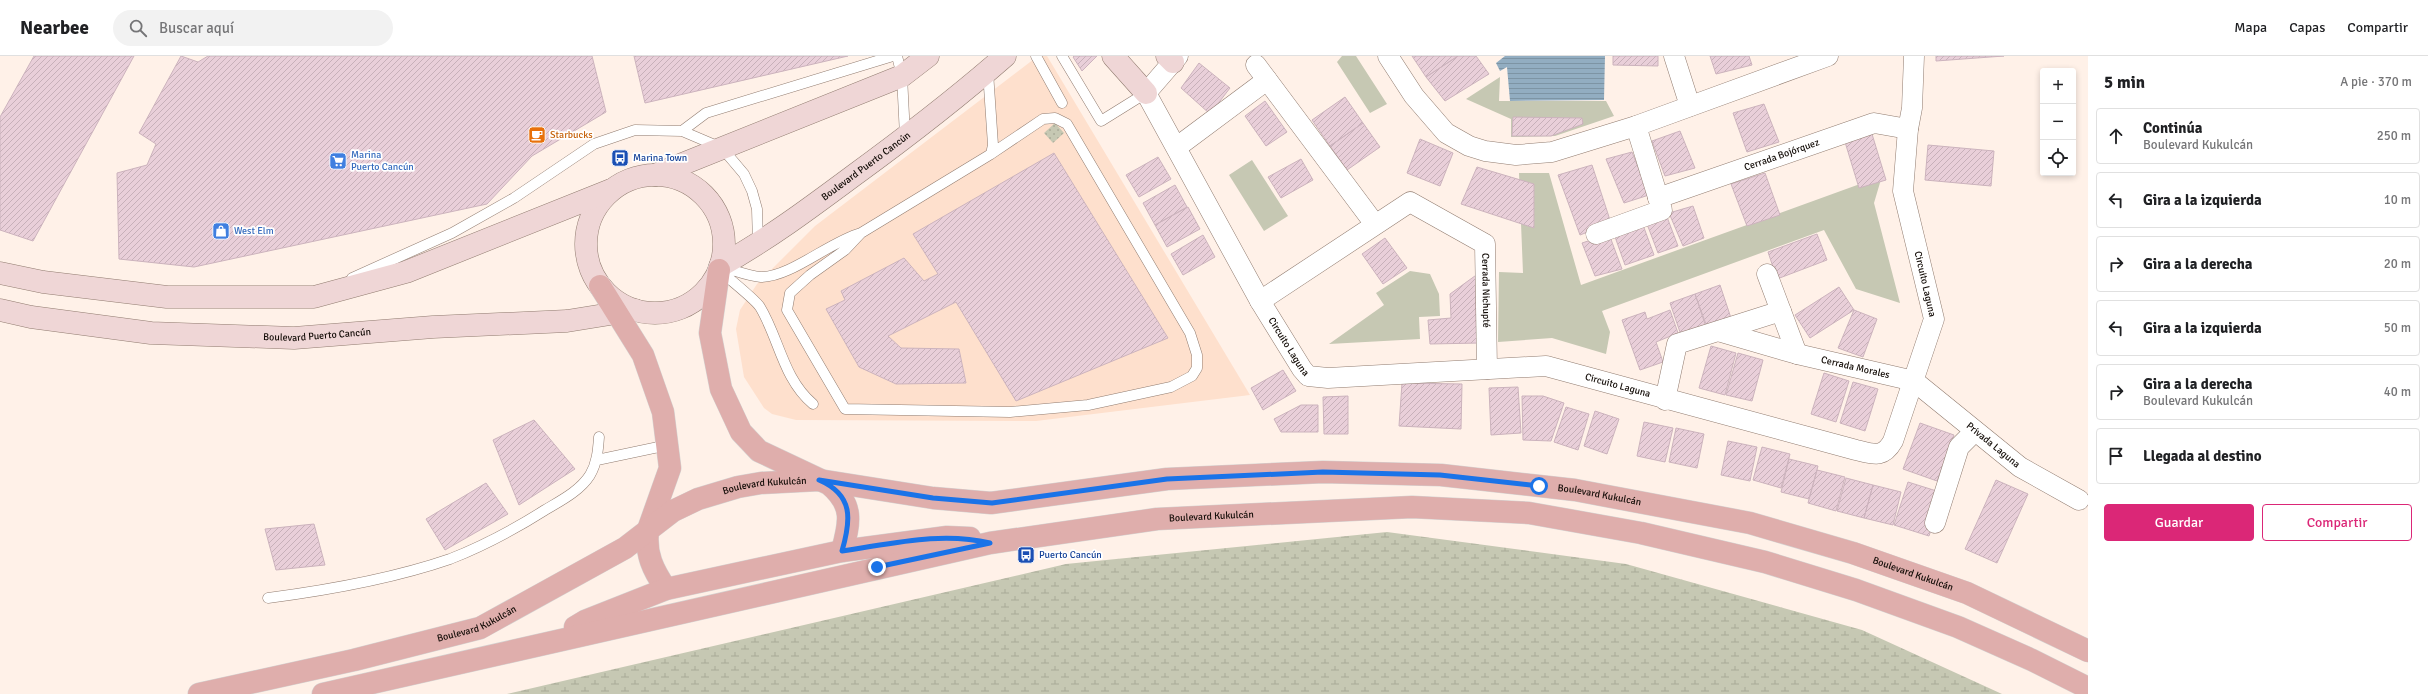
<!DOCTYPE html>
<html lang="es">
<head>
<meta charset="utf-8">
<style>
  :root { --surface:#fff; --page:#f2f2f2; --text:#202124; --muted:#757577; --line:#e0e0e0; --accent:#db2777 }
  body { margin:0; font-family:Signika,sans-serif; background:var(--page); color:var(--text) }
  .controls { position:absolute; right:12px; top:12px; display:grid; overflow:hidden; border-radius:4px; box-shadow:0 2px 6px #0003 }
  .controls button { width:36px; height:36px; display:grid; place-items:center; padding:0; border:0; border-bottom:1px solid var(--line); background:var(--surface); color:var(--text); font:20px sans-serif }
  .stop { position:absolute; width:12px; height:12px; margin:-9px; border:3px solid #1a73e8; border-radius:50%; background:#fff }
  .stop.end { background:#1a73e8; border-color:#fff; box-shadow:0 1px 4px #0008 }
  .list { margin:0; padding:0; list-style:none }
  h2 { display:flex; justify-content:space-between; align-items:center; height:52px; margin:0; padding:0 16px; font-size:17px }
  h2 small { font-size:13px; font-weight:400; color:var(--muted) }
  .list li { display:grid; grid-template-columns:26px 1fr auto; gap:12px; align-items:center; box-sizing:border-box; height:56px; margin:0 8px 8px; padding:0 8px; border:1px solid var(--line); border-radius:4px }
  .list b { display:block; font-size:15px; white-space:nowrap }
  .list p { margin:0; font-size:13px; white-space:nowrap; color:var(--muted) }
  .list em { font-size:13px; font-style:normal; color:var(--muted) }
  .actions { display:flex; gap:8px; padding:12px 16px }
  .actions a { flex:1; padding:9px 0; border:1px solid var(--accent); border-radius:4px; text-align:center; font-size:14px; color:var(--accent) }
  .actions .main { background:var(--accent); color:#fff }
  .icon { flex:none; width:22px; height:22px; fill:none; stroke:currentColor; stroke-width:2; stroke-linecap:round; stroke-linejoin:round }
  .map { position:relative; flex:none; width:2088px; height:638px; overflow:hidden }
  header { display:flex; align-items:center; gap:24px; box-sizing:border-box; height:56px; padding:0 20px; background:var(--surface); border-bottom:1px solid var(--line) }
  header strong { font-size:19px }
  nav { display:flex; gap:22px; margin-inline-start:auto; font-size:14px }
  .search { width:280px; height:36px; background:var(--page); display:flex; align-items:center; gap:10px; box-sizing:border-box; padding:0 14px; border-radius:22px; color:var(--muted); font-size:15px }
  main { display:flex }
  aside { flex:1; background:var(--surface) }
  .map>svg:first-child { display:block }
  .built { fill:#fee0cd }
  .green { fill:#c6c8b3 }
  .wetland { fill:url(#wetland-marsh) }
  .garden { fill:url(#garden-dots) }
  .water { fill:url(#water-rules) }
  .building { fill:url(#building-hatch); stroke:#ccb3bd }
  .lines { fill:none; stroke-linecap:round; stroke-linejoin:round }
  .lane-casing { stroke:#917c70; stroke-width:11 }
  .street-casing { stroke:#917c70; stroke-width:21 }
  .secondary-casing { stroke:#917c70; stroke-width:23 }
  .primary-casing { stroke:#d4d3d2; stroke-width:23 }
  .lane { stroke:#fff; stroke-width:10 }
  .street { stroke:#fff; stroke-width:20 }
  .secondary { stroke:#efd6d6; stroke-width:22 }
  .primary { stroke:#dfaeac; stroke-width:22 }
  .route { stroke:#1a73e8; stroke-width:5 }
  .labels { text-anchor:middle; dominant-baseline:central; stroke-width:3.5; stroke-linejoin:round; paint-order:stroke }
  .food-label { font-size:10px; fill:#c56008; stroke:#fff; text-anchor:start }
  .shop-label { font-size:10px; fill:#366cbe; stroke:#fff; text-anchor:start }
  .street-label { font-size:10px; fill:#120b06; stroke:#fff }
  .transit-label { font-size:10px; fill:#164399; stroke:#fff; text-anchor:start }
</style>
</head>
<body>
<header>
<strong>Nearbee</strong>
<div class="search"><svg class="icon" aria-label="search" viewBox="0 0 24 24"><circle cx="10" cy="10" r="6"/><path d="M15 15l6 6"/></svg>Buscar aquí</div>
<nav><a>Mapa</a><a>Capas</a><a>Compartir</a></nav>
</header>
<main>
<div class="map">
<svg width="2088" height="638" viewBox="0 0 2088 638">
  <defs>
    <pattern id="wetland-marsh" width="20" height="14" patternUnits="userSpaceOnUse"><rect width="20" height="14" fill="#c6c8b3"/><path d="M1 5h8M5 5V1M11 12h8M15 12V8" fill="none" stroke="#a9aa98"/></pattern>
    <pattern id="garden-dots" width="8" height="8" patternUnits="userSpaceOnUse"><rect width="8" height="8" fill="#c6c8b3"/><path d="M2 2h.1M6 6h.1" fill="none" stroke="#a9aa98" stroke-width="1.8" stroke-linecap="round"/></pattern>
    <pattern id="water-rules" width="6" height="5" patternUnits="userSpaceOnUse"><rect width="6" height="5" fill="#92adc1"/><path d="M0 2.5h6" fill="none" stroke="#7d94a4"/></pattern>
    <pattern id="building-hatch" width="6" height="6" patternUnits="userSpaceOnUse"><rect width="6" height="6" fill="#e9cfd9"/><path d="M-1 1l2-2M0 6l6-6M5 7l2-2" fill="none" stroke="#c7b0b9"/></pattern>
  </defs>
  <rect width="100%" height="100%" fill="#fff1e8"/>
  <path class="built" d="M 1038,0 L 1047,0 L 1250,339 L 1036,365 L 796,364 L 772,358 L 764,352 L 744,321 L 736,273 L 740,254 L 757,228 L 815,170 Z"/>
  <path class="green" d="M 1342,0 L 1356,0 L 1387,48 L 1370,57 L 1337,6 Z
    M 1500,21 L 1499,45 L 1606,45 L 1614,60 L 1555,80 L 1511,81 L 1511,63 L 1466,43 Z
    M 1252,104 L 1288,160 L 1264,175 L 1229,119 Z
    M 1519,117 L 1549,117 L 1581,229 L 1882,120 L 1874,147 L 1900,247 L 1856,233 L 1824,174 L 1602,255 L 1610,276 L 1606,298 L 1552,282 L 1498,286 L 1499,216 L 1523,217 Z
    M 1410,215 L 1430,218 L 1439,238 L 1440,260 L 1419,261 L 1420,283 L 1329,288 L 1384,249 L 1376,237 Z"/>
  <path class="wetland" d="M 1387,476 L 1626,508 L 1862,574 L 2002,638 L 507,638 L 1066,508 Z"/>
  <path class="garden" d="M 1055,67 L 1064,77 L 1053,87 L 1044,77 Z"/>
  <path class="water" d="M 1505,0 L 1605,0 L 1604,44 L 1510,45 L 1507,11 L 1500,15 L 1496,7 Z"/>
  <path class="building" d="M 34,0 L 134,0 L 33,185 L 0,174 L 0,61 Z
    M 181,0 L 198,6 L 208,0 L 592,0 L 606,56 L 532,100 L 487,148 L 194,211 L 119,203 L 117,117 L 147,109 L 156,88 L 139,77 Z
    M 634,0 L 848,0 L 645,47 Z
    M 1074,0 L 1097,0 L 1082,15 L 1073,1 Z
    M 1412,0 L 1458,0 L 1426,21 Z
    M 1458,0 L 1476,0 L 1489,18 L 1445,45 L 1426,21 Z
    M 1613,0 L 1658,0 L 1658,10 L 1613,9 Z
    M 1710,0 L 1749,0 L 1752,9 L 1716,18 Z
    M 1936,0 L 2004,0 L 1936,5 Z
    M 1199,7 L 1230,32 L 1210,58 L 1181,32 Z
    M 1345,41 L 1363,67 L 1330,90 L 1312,64 Z
    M 1265,45 L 1287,76 L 1266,90 L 1245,60 Z
    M 1764,48 L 1779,86 L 1747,96 L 1733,57 Z
    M 1513,61 L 1582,62 L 1583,68 L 1551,80 L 1512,80 Z
    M 1363,67 L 1380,91 L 1347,114 L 1330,90 Z
    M 1680,75 L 1695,112 L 1665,120 L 1652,85 Z
    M 1872,78 L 1886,124 L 1859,132 L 1845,86 Z
    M 1420,83 L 1453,97 L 1440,130 L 1407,117 Z
    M 1928,89 L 1994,95 L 1991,130 L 1925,124 Z
    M 1632,96 L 1649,139 L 1624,147 L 1606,103 Z
    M 1054,97 L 1168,282 L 1016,345 L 956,246 L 888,280 L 901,292 L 959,293 L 966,327 L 896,328 L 859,311 L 826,253 L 845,244 L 841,235 L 904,202 L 924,225 L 938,218 L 913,178 Z
    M 1158,101 L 1171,123 L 1139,141 L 1126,119 Z
    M 1301,103 L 1313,124 L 1281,142 L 1268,121 Z
    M 1592,109 L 1611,167 L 1580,179 L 1558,119 Z
    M 1477,111 L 1534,128 L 1534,172 L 1461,148 Z
    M 1765,117 L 1780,159 L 1747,170 L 1731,128 Z
    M 1175,129 L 1187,151 L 1155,169 L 1143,147 Z
    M 1693,150 L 1704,182 L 1683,190 L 1669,157 Z
    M 1188,151 L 1200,173 L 1167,191 L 1155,169 Z
    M 1667,161 L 1678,190 L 1658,197 L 1647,168 Z
    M 1643,169 L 1654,199 L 1625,209 L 1614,178 Z
    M 1609,178 L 1622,213 L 1595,220 L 1582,187 Z
    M 1817,178 L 1827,204 L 1777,223 L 1768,196 Z
    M 1203,179 L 1215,201 L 1183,219 L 1171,198 Z
    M 1385,182 L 1407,212 L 1383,228 L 1362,198 Z
    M 1479,217 L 1480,287 L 1430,288 L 1428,264 L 1451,262 L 1450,238 Z
    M 1720,229 L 1731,262 L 1707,271 L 1695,238 Z
    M 1839,231 L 1854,254 L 1810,282 L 1795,259 Z
    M 1695,238 L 1706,271 L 1681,279 L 1670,247 Z
    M 1670,254 L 1678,277 L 1656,286 L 1663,306 L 1640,314 L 1622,264 L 1645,256 L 1647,263 Z
    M 1854,254 L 1877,263 L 1863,301 L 1838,292 Z
    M 1711,290 L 1736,297 L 1725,339 L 1699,332 Z
    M 1738,297 L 1763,304 L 1752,345 L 1726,339 Z
    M 1283,314 L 1296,335 L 1263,354 L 1251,332 Z
    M 1824,317 L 1849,325 L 1836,366 L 1811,358 Z
    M 1853,326 L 1878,333 L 1865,375 L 1840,367 Z
    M 1402,327 L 1462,328 L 1461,373 L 1399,370 Z
    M 1518,331 L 1521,377 L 1491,379 L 1489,332 Z
    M 1348,340 L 1348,378 L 1324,378 L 1323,341 Z
    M 1522,340 L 1543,340 L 1564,347 L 1551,385 L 1523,384 Z
    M 1301,349 L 1318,349 L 1318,376 L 1281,376 L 1274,363 Z
    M 1566,351 L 1589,358 L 1578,394 L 1554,386 Z
    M 1595,355 L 1619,363 L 1607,398 L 1584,390 Z
    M 534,364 L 575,413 L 519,449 L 493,384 Z
    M 1644,366 L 1673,372 L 1665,406 L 1637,400 Z
    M 1920,367 L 1954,379 L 1937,425 L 1903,413 Z
    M 1676,372 L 1704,378 L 1697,412 L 1669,406 Z
    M 1728,385 L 1757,391 L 1750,425 L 1721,419 Z
    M 1762,391 L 1790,398 L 1781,432 L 1753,424 Z
    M 1789,403 L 1818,410 L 1809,443 L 1781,436 Z
    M 1817,414 L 1845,421 L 1836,455 L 1808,447 Z
    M 1846,422 L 1873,429 L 1864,462 L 1837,455 Z
    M 1996,424 L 2028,438 L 1997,507 L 1965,493 Z
    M 1908,426 L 1943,437 L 1929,480 L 1894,469 Z
    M 486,427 L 508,458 L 445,494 L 426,463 Z
    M 1873,429 L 1901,436 L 1893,469 L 1864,462 Z
    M 314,468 L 325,509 L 276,514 L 265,473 Z"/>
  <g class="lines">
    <defs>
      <path id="lane" d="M 897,0 L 902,20 L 905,80
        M 1036,0 L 1062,47
        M 1062,0 L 1101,65 L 1146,37
        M 988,16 L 993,89 L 991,98 L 861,177 L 845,194 L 810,219 L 790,237 L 787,254 L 845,353 L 1010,356 L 1088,349 L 1171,331 L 1192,320 L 1197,312 L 1197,299 L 1190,277 L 1067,68 L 1055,62 L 1043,63 L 991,98
        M 682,75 L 706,57 L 893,0
        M 722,211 C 734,214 748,220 761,221 C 791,221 829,186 861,177
        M 719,214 C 727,221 756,244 760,251 C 779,282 783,323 813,348
        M 352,222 L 452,177 L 514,142 L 594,88 L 635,74 L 682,75 L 722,92 L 744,118 L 752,135 L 757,153 L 758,187
        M 597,404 L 668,389
        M 268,542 C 329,534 392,523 450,503 C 483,490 515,473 545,454 C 560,445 580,435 590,419 C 597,407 598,395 599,381"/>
      <g id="street">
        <path id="s1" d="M 1178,0 L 1146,37 L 1260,245 L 1302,313 L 1308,320 L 1328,322 L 1546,310 L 1856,394 C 1873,398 1883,403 1893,385 L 1934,263 L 1903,135 L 1908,73 L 1912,52 L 1914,0"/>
        <path d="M 1388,0 L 1414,40 L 1446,77 L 1469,90 L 1485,95 L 1516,99 L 1552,96 L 1636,70 L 1828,0"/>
        <path d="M 1674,0 L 1690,50"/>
        <path d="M 1256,9 L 1374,167"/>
        <path d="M 1177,91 L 1267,24"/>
        <path id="s2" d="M 1658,142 L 1874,67 L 1908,73"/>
        <path d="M 1596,178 L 1662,154 L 1636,70"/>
        <path d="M 1767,218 L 1797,298"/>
        <path id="s3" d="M 1260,245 L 1410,146 L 1485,188 L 1487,313"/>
        <path id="s4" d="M 1721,276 L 1797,298 L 1914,325 L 2020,411 L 2079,444"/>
        <path d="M 1665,344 L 1677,288 L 1781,255"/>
        <path d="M 1935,467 L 1959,391 L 1975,375"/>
      </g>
      <g id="secondary">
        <path d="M 1113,0 L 1146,37"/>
        <path d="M 1167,0 L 1173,6"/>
        <path d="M 655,119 L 902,20 L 928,0"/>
        <circle cx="655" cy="188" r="69"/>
        <path id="s5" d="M 720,210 C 767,184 810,152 853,120 C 905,82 956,43 1005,0"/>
        <path d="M 0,217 L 43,226 L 167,241 L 314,241 L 406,216 L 611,134"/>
        <path id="s6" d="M 0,254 L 31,261 L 151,277 L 294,282 L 433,271 L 567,265 L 635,254"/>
      </g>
      <g id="primary">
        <path d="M 719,214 L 710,277 L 721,333 L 741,376 L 759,395 L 829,428 C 854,449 850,466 842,495"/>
        <path d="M 600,230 L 643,299 L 663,356 L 670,412 L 648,474 C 645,498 653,514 666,533"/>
        <path d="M 575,571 L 585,565 L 666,533 L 842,495 L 947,481 L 970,482"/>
        <path id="s7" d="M 199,638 L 354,604 L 480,572 L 625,492 L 673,455 L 698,443 L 738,431 L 761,427 L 819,424 L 933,442 L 991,447 L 1167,423 L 1323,416 L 1441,419 L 1575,434 L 1750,467 L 1853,497 L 1967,537 L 2088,595"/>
        <path id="s8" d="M 323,638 L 990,487 L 1157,463 L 1412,451 L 1529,457 L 1641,477 L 1765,506 L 1856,534 L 1958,571 L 2032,604 L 2088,632"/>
      </g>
    </defs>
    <use href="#lane" class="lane-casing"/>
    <use href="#street" class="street-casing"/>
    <use href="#secondary" class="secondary-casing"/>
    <use href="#primary" class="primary-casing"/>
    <use href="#lane" class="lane"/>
    <use href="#street" class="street"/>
    <use href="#secondary" class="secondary"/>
    <use href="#primary" class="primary"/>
  </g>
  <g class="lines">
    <path class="route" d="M 877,511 L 990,487 C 941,475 891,488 842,495 C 851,464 854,439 819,424 L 933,442 L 992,447 L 1167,423 L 1323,416 L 1440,419 L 1539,430"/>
  </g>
  <defs>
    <symbol id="cafe-square" viewBox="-11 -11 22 22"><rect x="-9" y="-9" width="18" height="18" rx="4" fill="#e8710a" stroke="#fff"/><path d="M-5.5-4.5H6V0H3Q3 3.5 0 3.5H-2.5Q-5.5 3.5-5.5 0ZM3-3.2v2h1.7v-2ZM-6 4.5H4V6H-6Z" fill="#fff"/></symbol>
    <symbol id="bus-square" viewBox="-11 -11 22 22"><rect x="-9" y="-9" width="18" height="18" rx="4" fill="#1a4fb4" stroke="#fff"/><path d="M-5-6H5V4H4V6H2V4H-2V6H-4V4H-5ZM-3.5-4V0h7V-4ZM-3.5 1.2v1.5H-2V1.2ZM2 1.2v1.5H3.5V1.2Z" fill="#fff"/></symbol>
    <symbol id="supermarket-square" viewBox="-11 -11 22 22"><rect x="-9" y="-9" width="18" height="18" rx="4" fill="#3f7fe0" stroke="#fff"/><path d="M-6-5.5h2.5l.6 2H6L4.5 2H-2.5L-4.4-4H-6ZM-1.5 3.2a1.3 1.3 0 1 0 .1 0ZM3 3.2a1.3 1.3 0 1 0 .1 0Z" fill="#fff"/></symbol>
    <symbol id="shop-square" viewBox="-11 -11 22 22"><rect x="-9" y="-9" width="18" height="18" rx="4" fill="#3f7fe0" stroke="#fff"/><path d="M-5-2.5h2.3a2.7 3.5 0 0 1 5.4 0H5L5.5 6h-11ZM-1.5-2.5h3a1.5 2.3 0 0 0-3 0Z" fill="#fff"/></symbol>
  </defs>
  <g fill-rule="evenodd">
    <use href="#cafe-square" x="527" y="69" width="20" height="20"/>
    <use href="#bus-square" x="610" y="92" width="20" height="20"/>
    <use href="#supermarket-square" x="328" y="95" width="20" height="20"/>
    <use href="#shop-square" x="211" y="165" width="20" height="20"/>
    <use href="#bus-square" x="1016" y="489" width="20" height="20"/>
  </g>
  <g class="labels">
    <g class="food-label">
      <text x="550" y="79">Starbucks</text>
    </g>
    <g class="shop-label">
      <text x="351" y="99">Marina<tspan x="351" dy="12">Puerto Cancún</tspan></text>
      <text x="234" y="175">West Elm</text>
    </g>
    <g class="street-label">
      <text stroke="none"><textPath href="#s2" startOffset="131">Cerrada Bojórquez</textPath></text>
      <text stroke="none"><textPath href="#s5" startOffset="177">Boulevard Puerto Cancún</textPath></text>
      <text transform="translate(1925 228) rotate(77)">Circuito Laguna</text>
      <text stroke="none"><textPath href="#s3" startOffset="312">Cerrada Nichupté</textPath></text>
      <text stroke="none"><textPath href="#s6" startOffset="319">Boulevard Puerto Cancún</textPath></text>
      <text stroke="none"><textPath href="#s1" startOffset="340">Circuito Laguna</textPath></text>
      <text stroke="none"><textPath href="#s4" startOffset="139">Cerrada Morales</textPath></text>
      <text stroke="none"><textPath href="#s1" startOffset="688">Circuito Laguna</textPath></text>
      <text stroke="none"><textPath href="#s4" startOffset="301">Privada Laguna</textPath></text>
      <text stroke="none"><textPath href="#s7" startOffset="611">Boulevard Kukulcán</textPath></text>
      <text stroke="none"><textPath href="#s7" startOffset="1451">Boulevard Kukulcán</textPath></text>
      <text stroke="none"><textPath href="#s8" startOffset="907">Boulevard Kukulcán</textPath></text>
      <text stroke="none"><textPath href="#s7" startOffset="1775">Boulevard Kukulcán</textPath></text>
      <text stroke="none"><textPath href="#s7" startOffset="287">Boulevard Kukulcán</textPath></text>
    </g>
    <g class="transit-label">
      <text x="633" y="102">Marina Town</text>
      <text x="1039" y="499">Puerto Cancún</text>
    </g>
  </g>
</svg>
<div class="controls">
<button>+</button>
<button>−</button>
<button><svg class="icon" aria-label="locate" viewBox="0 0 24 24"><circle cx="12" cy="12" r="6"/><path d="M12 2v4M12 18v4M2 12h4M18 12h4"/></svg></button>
</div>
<div class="stop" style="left:1539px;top:430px"></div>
<div class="stop end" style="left:877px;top:511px"></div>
</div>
<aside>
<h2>5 min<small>A pie · 370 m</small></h2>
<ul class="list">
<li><svg class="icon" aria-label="ahead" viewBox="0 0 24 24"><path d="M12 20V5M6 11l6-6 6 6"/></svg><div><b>Continúa</b><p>Boulevard Kukulcán</p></div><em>250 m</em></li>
<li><svg class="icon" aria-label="left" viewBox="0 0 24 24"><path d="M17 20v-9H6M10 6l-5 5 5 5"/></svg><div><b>Gira a la izquierda</b></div><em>10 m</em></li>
<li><svg class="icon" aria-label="right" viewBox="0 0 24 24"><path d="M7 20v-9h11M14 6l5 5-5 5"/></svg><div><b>Gira a la derecha</b></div><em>20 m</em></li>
<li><svg class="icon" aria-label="left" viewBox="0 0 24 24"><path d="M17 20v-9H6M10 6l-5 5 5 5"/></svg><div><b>Gira a la izquierda</b></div><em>50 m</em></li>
<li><svg class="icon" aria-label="right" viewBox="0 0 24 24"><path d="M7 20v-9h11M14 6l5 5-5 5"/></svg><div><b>Gira a la derecha</b><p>Boulevard Kukulcán</p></div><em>40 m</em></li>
<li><svg class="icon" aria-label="arrive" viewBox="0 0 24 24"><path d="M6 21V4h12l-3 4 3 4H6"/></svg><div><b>Llegada al destino</b></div></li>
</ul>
<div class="actions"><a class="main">Guardar</a><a>Compartir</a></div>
</aside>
</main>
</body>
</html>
